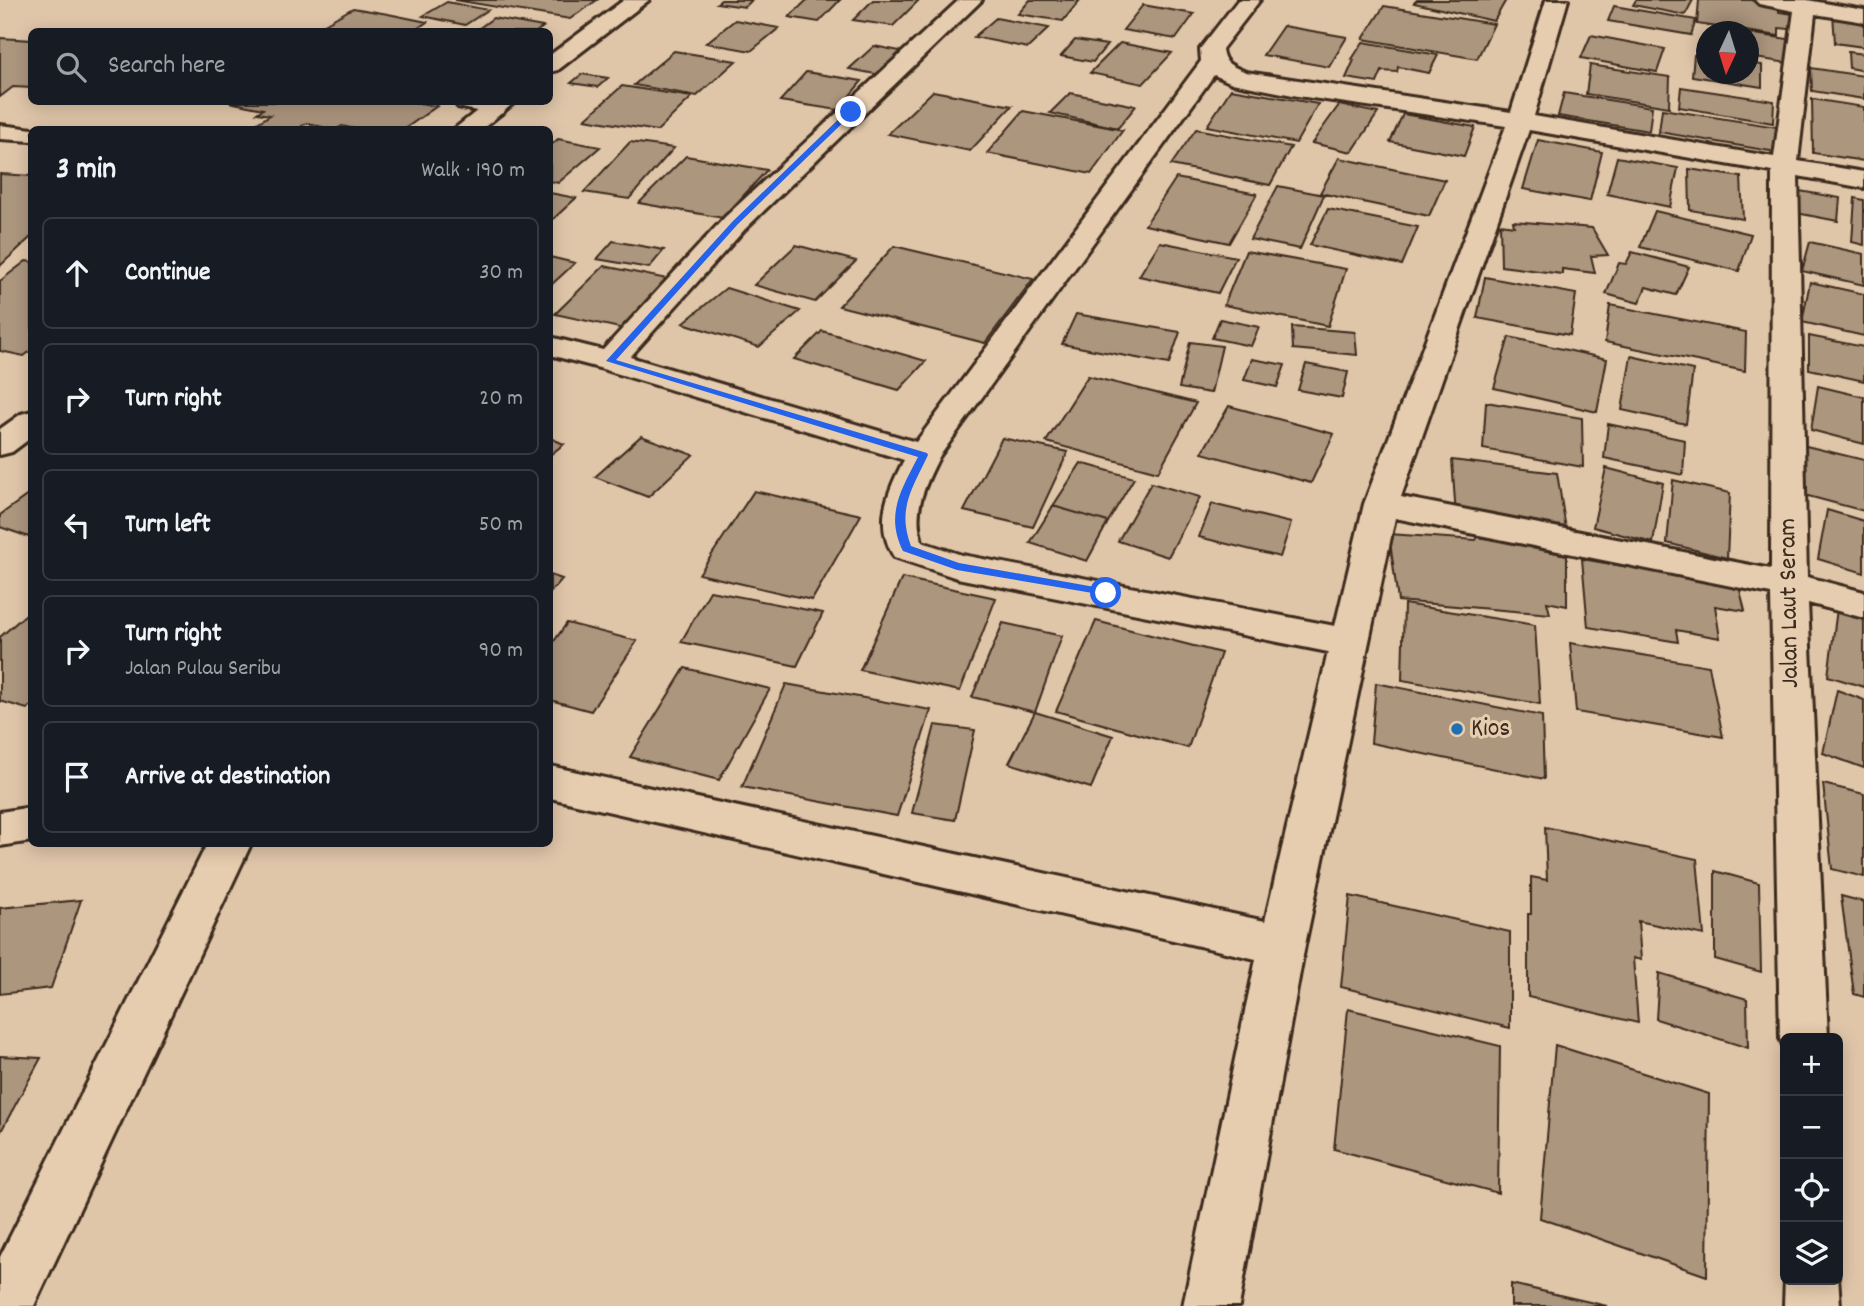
<!DOCTYPE html>
<html lang="en">
<head>
<meta charset="utf-8">
<style>
  :root { --surface:#171b24; --page:#20242c; --text:#f1f3f6; --muted:#9ea1a6; --line:#363941 }
  body { margin:0; font-family:Dekko,sans-serif; background:var(--page); color:var(--text) }
  .controls { position:absolute; right:21px; bottom:21px; display:grid; overflow:hidden; border-radius:10px; box-shadow:0 4px 18px #0003 }
  .controls button { width:63px; height:63px; display:grid; place-items:center; padding:0; border:0; border-bottom:2px solid var(--line); background:var(--surface); color:var(--text); font:35px sans-serif }
  .compass { position:absolute; left:1696px; top:21px; width:63px; height:63px; border-radius:50%; background:var(--surface); box-shadow:0 4px 18px #0003; rotate:184deg }
  .stop { position:absolute; width:21px; height:21px; margin:-16px; border:5px solid #2563eb; border-radius:50%; background:#fff }
  .stop.end { background:#2563eb; border-color:#fff; box-shadow:0 2px 7px #0008 }
  .list { margin:0; padding:0; list-style:none }
  h2 { display:flex; justify-content:space-between; align-items:center; height:91px; margin:0; padding:0 28px; font-size:30px }
  h2 small { font-size:23px; font-weight:400; color:var(--muted) }
  .list li { display:grid; grid-template-columns:46px 1fr auto; gap:21px; align-items:center; box-sizing:border-box; height:112px; margin:0 14px 14px; padding:0 14px; border:2px solid var(--line); border-radius:10px }
  .list b { display:block; font-size:26px; white-space:nowrap }
  .list p { margin:0; font-size:23px; white-space:nowrap; color:var(--muted) }
  .list em { font-size:23px; font-style:normal; color:var(--muted) }
  .icon { flex:none; width:38px; height:38px; fill:none; stroke:currentColor; stroke-width:2; stroke-linecap:round; stroke-linejoin:round }
  .map { position:relative; flex:none; width:1864px; height:1306px; overflow:hidden }
  .search { position:absolute; background:var(--surface); box-shadow:0 4px 18px #0003; left:28px; top:28px; width:525px; height:77px; display:flex; align-items:center; gap:18px; box-sizing:border-box; padding:0 24px; border-radius:10px; color:var(--muted); font-size:26px }
  .panel { position:absolute; background:var(--surface); box-shadow:0 4px 18px #0003; left:28px; top:126px; width:525px; height:721px; border-radius:10px }
  .map>svg:first-child { display:block }
  .building { fill:#ad967e; stroke:#3b2a1e; stroke-width:2 }
  .lines { fill:none; stroke-linecap:round; stroke-linejoin:round }
  .minor-casing { stroke:#3b2a1e; stroke-width:6 }
  .major-casing { stroke:#3b2a1e; stroke-width:6 }
  .minor { fill:#e7cdaf; fill-rule:evenodd }
  .major { fill:#e7cdaf; fill-rule:evenodd }
  .route { fill:#2563eb }
  .poi-dot { fill:#1f6fb2; stroke:#e7cdaf; stroke-width:2.5 }
  .labels { text-anchor:middle; dominant-baseline:central; stroke-width:6; stroke-linejoin:round; paint-order:stroke }
  .street-label { font-size:26px; fill:#3b2a1e; stroke:#e7cdaf }
  .poi-label { font-size:26px; fill:#3b2a1e; stroke:#e7cdaf; text-anchor:start }
</style>
</head>
<body>
<div class="map">
<svg width="1864" height="1306" viewBox="0 0 1864 1306">
  <rect width="100%" height="100%" fill="#e0c6a9"/>
  <filter id="ink" filterUnits="userSpaceOnUse"><feTurbulence type="fractalNoise" baseFrequency=".0143" numOctaves="2"/><feDisplacementMap in="SourceGraphic" scale="14" xChannelSelector="R" yChannelSelector="G"/><feConvolveMatrix kernelMatrix="1 2 1 2 8 2 1 2 1" color-interpolation-filters="sRGB"/></filter>
  <g filter="url(#ink)">
    <path class="building" d="M 455,0 L 597,0 L 570,19 Z
      M 721,0 L 752,0 L 745,7 L 717,3 Z
      M 807,0 L 840,0 L 819,22 L 789,17 Z
      M 873,0 L 919,0 L 893,26 L 853,20 Z
      M 1030,0 L 1080,0 L 1063,21 L 1018,14 Z
      M 1417,0 L 1506,0 L 1494,21 L 1414,3 Z
      M 1636,0 L 1693,0 L 1685,15 L 1633,5 Z
      M 1699,0 L 1753,0 L 1779,4 L 1779,12 L 1800,15 L 1800,30 L 1779,28 L 1779,36 L 1697,24 Z
      M 447,2 L 488,10 L 465,25 L 423,16 Z
      M 1143,5 L 1194,14 L 1176,39 L 1123,30 Z
      M 1384,6 L 1494,24 L 1477,59 L 1363,39 Z
      M 1614,6 L 1696,20 L 1691,35 L 1608,21 Z
      M 353,8 L 388,14 L 427,22 L 412,32 L 342,32 L 319,27 Z
      M 1833,14 L 1864,19 L 1864,47 L 1835,43 Z
      M 493,18 L 543,27 L 536,32 L 474,32 Z
      M 996,18 L 1049,28 L 1028,48 L 974,37 Z
      M 735,20 L 779,28 L 751,51 L 706,43 Z
      M 1283,26 L 1347,37 L 1329,67 L 1263,55 Z
      M 1748,33 L 1788,39 L 1788,63 L 1748,57 Z
      M 1591,35 L 1665,49 L 1657,72 L 1581,58 Z
      M 0,38 L 32,40 L 32,88 L 13,87 L 0,97 Z
      M 1075,40 L 1107,45 L 1093,62 L 1061,56 Z
      M 1363,42 L 1392,47 L 1438,55 L 1429,73 L 1398,67 L 1397,72 L 1382,71 L 1377,83 L 1346,78 L 1354,60 L 1352,59 Z
      M 1120,43 L 1172,53 L 1143,84 L 1090,73 Z
      M 874,46 L 905,52 L 880,75 L 849,69 Z
      M 674,51 L 736,61 L 697,96 L 634,85 Z
      M 1848,52 L 1864,54 L 1864,71 L 1849,68 Z
      M 1694,55 L 1706,57 L 1706,74 L 1748,74 L 1748,63 L 1762,65 L 1762,87 L 1692,76 Z
      M 1590,65 L 1670,77 L 1669,107 L 1586,94 Z
      M 1811,68 L 1864,76 L 1864,99 L 1812,91 Z
      M 806,72 L 862,81 L 838,110 L 780,101 Z
      M 582,74 L 608,78 L 598,87 L 571,83 Z
      M 622,86 L 692,97 L 657,131 L 585,119 Z
      M 1681,87 L 1774,101 L 1773,123 L 1679,107 Z
      M 1231,89 L 1318,104 L 1296,143 L 1207,126 Z
      M 933,91 L 1012,106 L 970,151 L 888,134 Z
      M 1070,93 L 1136,106 L 1118,128 L 1050,113 Z
      M 1564,93 L 1652,107 L 1649,131 L 1558,116 Z
      M 1812,99 L 1864,107 L 1864,161 L 1813,153 Z
      M 229,102 L 413,102 L 437,106 L 403,130 L 360,130 L 342,126 L 335,130 L 306,123 L 297,130 L 274,130 L 254,125 L 270,115 L 257,113 L 263,109 Z
      M 1339,105 L 1378,113 L 1352,152 L 1312,143 Z
      M 1662,109 L 1777,127 L 1776,152 L 1659,132 Z
      M 1023,111 L 1123,130 L 1091,174 L 987,153 Z
      M 1403,114 L 1475,127 L 1464,156 L 1390,142 Z
      M 1196,129 L 1291,147 L 1270,185 L 1171,165 Z
      M 558,139 L 600,147 L 558,183 L 550,181 L 550,146 Z
      M 1538,140 L 1602,152 L 1590,201 L 1523,189 Z
      M 630,142 L 674,148 L 629,199 L 584,192 Z
      M 686,156 L 767,170 L 723,218 L 639,203 Z
      M 1617,157 L 1678,168 L 1670,207 L 1607,194 Z
      M 1339,158 L 1445,180 L 1429,216 L 1320,193 Z
      M 1689,169 L 1741,177 L 1743,219 L 1690,210 Z
      M 0,174 L 32,176 L 32,236 L 0,266 Z
      M 1176,178 L 1257,194 L 1229,243 L 1145,225 Z
      M 1278,186 L 1324,195 L 1300,249 L 1250,239 Z
      M 1794,190 L 1840,198 L 1838,221 L 1791,212 Z
      M 550,193 L 576,198 L 550,222 Z
      M 1855,198 L 1864,200 L 1864,245 L 1852,242 Z
      M 1328,209 L 1418,227 L 1402,265 L 1310,245 Z
      M 1655,211 L 1751,234 L 1739,271 L 1640,247 Z
      M 1513,221 L 1592,228 L 1608,255 L 1591,256 L 1595,273 L 1562,269 L 1562,274 L 1501,266 L 1500,224 L 1514,226 Z
      M 613,241 L 664,250 L 649,268 L 597,259 Z
      M 1160,242 L 1236,257 L 1218,293 L 1139,276 Z
      M 1810,242 L 1864,254 L 1864,285 L 1802,271 Z
      M 796,245 L 856,261 L 815,302 L 754,285 Z
      M 894,246 L 1033,279 L 985,343 L 839,306 Z
      M 1246,251 L 1346,269 L 1328,326 L 1224,305 Z
      M 1632,252 L 1689,267 L 1676,295 L 1646,287 L 1639,303 L 1606,294 L 1619,263 L 1626,264 Z
      M 550,257 L 575,263 L 550,286 Z
      M 26,261 L 32,262 L 32,350 L 24,356 L 0,351 L 0,281 Z
      M 604,266 L 672,280 L 624,329 L 555,314 Z
      M 1485,277 L 1576,294 L 1570,335 L 1477,318 Z
      M 1810,282 L 1864,294 L 1864,336 L 1802,322 Z
      M 726,288 L 800,311 L 759,347 L 683,323 Z
      M 1610,305 L 1746,332 L 1745,371 L 1605,342 Z
      M 1076,314 L 1180,332 L 1169,364 L 1062,344 Z
      M 1220,319 L 1259,327 L 1251,346 L 1212,338 Z
      M 1292,327 L 1355,332 L 1357,355 L 1293,349 Z
      M 822,331 L 926,361 L 899,390 L 794,359 Z
      M 1809,336 L 1864,347 L 1864,381 L 1809,369 Z
      M 1509,337 L 1607,359 L 1597,412 L 1494,388 Z
      M 1190,342 L 1222,346 L 1211,393 L 1179,388 Z
      M 1631,356 L 1693,370 L 1686,424 L 1622,410 Z
      M 1252,359 L 1285,365 L 1277,387 L 1244,380 Z
      M 1306,364 L 1348,372 L 1342,398 L 1298,390 Z
      M 1088,376 L 1196,403 L 1158,472 L 1046,442 Z
      M 1818,386 L 1864,397 L 1864,444 L 1811,430 Z
      M 1486,402 L 1582,418 L 1583,467 L 1483,449 Z
      M 1229,406 L 1334,434 L 1311,483 L 1202,453 Z
      M 1608,424 L 1685,440 L 1683,475 L 1604,458 Z
      M 641,436 L 693,455 L 648,497 L 595,477 Z
      M 550,438 L 564,444 L 550,455 Z
      M 1002,438 L 1068,452 L 1033,527 L 964,511 Z
      M 1802,445 L 1864,460 L 1864,511 L 1797,493 Z
      M 1452,460 L 1557,473 L 1566,529 L 1456,516 Z
      M 1081,463 L 1134,478 L 1108,522 L 1053,506 Z
      M 1606,468 L 1663,483 L 1653,543 L 1593,527 Z
      M 1673,480 L 1730,493 L 1727,558 L 1667,543 Z
      M 1151,483 L 1200,497 L 1168,557 L 1118,541 Z
      M 754,491 L 861,515 L 812,600 L 699,574 Z
      M 32,492 L 32,538 L 0,527 L 0,515 Z
      M 1212,504 L 1291,523 L 1280,557 L 1199,537 Z
      M 1053,506 L 1108,522 L 1087,561 L 1030,543 Z
      M 1827,510 L 1864,521 L 1864,573 L 1818,559 Z
      M 1389,534 L 1476,540 L 1476,537 L 1530,544 L 1532,548 L 1567,555 L 1567,606 L 1547,602 L 1550,614 L 1398,601 Z
      M 1582,559 L 1739,586 L 1745,611 L 1715,606 L 1720,638 L 1676,630 L 1678,642 L 1588,627 Z
      M 550,575 L 562,579 L 550,593 Z
      M 902,578 L 996,598 L 960,691 L 860,670 Z
      M 710,591 L 823,613 L 797,666 L 681,642 Z
      M 1404,604 L 1535,625 L 1540,704 L 1402,680 Z
      M 32,609 L 32,705 L 27,709 L 0,701 L 0,637 Z
      M 1837,609 L 1864,617 L 1864,687 L 1828,676 Z
      M 1096,621 L 1221,653 L 1188,748 L 1056,711 Z
      M 567,623 L 637,641 L 591,711 L 550,700 L 550,647 Z
      M 1003,623 L 1062,636 L 1035,712 L 972,697 Z
      M 1570,643 L 1709,666 L 1723,737 L 1576,712 Z
      M 685,668 L 770,689 L 719,780 L 630,757 Z
      M 1376,683 L 1542,716 L 1544,779 L 1371,743 Z
      M 786,684 L 931,710 L 897,816 L 742,787 Z
      M 1837,690 L 1864,700 L 1864,768 L 1823,753 Z
      M 1035,712 L 1113,736 L 1091,788 L 1009,763 Z
      M 935,725 L 975,730 L 955,820 L 912,813 Z
      M 1823,784 L 1864,794 L 1864,877 L 1832,869 Z
      M 1545,827 L 1697,859 L 1704,935 L 1638,921 L 1641,960 L 1633,958 L 1638,1023 L 1528,997 L 1528,914 L 1531,914 L 1531,877 L 1547,880 Z
      M 1715,871 L 1759,883 L 1761,972 L 1715,959 Z
      M 1350,896 L 1510,932 L 1510,1028 L 1341,987 Z
      M 1841,896 L 1864,902 L 1864,997 L 1854,994 Z
      M 81,900 L 51,988 L 0,994 L 0,908 Z
      M 1659,973 L 1747,999 L 1748,1048 L 1656,1019 Z
      M 1348,1009 L 1500,1046 L 1498,1193 L 1334,1149 Z
      M 1555,1045 L 1709,1094 L 1707,1276 L 1540,1218 Z
      M 0,1056 L 41,1058 L 0,1133 Z
      M 1511,1284 L 1607,1306 L 1511,1306 Z"/>
    <g class="lines">
      <defs>
        <path id="minor" d="M 959,0 L 982,0 L 745,229 L 630,357 L 916,442 L 1201,61 L 1200,49 L 1238,0 L 1260,0 L 1222,49 C 1224,65 1233,66 1246,72 L 1511,112 L 1546,0 L 1568,0 L 1534,116 L 1774,157 L 1794,11 L 1759,4 L 1755,0 L 1807,0 L 1864,10 L 1864,22 L 1815,14 L 1798,161 L 1864,172 L 1864,188 L 1798,176 L 1807,577 L 1864,592 L 1864,618 L 1808,603 L 1828,1038 L 1785,1038 L 1785,1050 L 1780,1038 L 1771,594 L 1395,518 L 1305,945 L 1239,1306 L 1183,1306 L 1256,959 L 550,798 L 550,766 L 1265,921 L 1328,652 L 957,578 L 894,557 C 874,524 887,492 904,460 L 599,368 L 550,355 L 550,337 L 603,350 L 725,217 ZM 1214,75 L 1232,83 L 1298,96 L 1506,126 L 1364,504 L 1335,626 L 962,555 L 922,542 C 912,510 925,485 939,457 ZM 1529,130 L 1772,172 L 1771,569 L 1401,497 Z
          M 454,102 L 498,102 L 503,103 L 507,108 L 503,113 L 495,115 L 458,107 Z
          M 0,125 L 41,130 L 32,130 L 32,141 L 0,139 Z
          M 32,807 L 32,841 L 0,846 L 0,812 Z
          M 207,844 L 251,844 L 34,1306 L 0,1306 L 0,1257 Z
          M 1838,1276 L 1840,1306 L 1784,1306 L 1785,1278 L 1838,1280 Z"/>
        <path id="major" d="M 624,0 L 649,0 L 558,70 L 550,72 L 550,55 Z
          M 488,102 L 515,102 L 481,130 L 453,130 Z
          M 32,411 L 32,437 L 12,452 L 0,455 L 0,429 L 21,414 Z"/>
      </defs>
      <use href="#minor" class="minor-casing"/>
      <use href="#major" class="major-casing"/>
      <use href="#minor" class="minor"/>
      <use href="#major" class="major"/>
    </g>
  </g>
  <path class="route" d="M 848,110 L 854,112 L 738,224 L 616,360 L 927,453 L 928,455 C 912,489 897,509 911,546 L 959,563 L 1106,589 L 1110,590 L 1110,596 L 957,570 L 903,551 C 885,515 901,490 918,457 L 606,361 L 733,221 Z"/>
  <circle class="poi-dot" cx="1457" cy="729" r="7"/>
  <g class="labels">
    <g class="street-label">
      <text transform="translate(1790 603) rotate(-91)">Jalan Laut Seram</text>
    </g>
    <g class="poi-label">
      <text x="1471" y="729">Kios</text>
    </g>
  </g>
</svg>
<div class="controls">
<button>+</button>
<button>−</button>
<button><svg class="icon" aria-label="locate" viewBox="0 0 24 24"><circle cx="12" cy="12" r="6"/><path d="M12 2v4M12 18v4M2 12h4M18 12h4"/></svg></button>
<button><svg class="icon" aria-label="layers" viewBox="0 0 24 24"><path d="M12 4l9 5-9 5-9-5zM3 14l9 5 9-5"/></svg></button>
</div>
<svg class="compass" viewBox="-18 -18 36 36"><path d="M0-13l5 13h-10z" fill="#e53935"/><path d="M0 13l5-13h-10z" fill="#9ea1a6"/></svg>
<div class="stop" style="left:1106px;top:593px"></div>
<div class="stop end" style="left:851px;top:112px"></div>
<div class="search"><svg class="icon" aria-label="search" viewBox="0 0 24 24"><circle cx="10" cy="10" r="6"/><path d="M15 15l6 6"/></svg>Search here</div>
<section class="panel">
<h2>3 min<small>Walk · 190 m</small></h2>
<ul class="list">
<li><svg class="icon" aria-label="ahead" viewBox="0 0 24 24"><path d="M12 20V5M6 11l6-6 6 6"/></svg><div><b>Continue</b></div><em>30 m</em></li>
<li><svg class="icon" aria-label="right" viewBox="0 0 24 24"><path d="M7 20v-9h11M14 6l5 5-5 5"/></svg><div><b>Turn right</b></div><em>20 m</em></li>
<li><svg class="icon" aria-label="left" viewBox="0 0 24 24"><path d="M17 20v-9H6M10 6l-5 5 5 5"/></svg><div><b>Turn left</b></div><em>50 m</em></li>
<li><svg class="icon" aria-label="right" viewBox="0 0 24 24"><path d="M7 20v-9h11M14 6l5 5-5 5"/></svg><div><b>Turn right</b><p>Jalan Pulau Seribu</p></div><em>90 m</em></li>
<li><svg class="icon" aria-label="arrive" viewBox="0 0 24 24"><path d="M6 21V4h12l-3 4 3 4H6"/></svg><div><b>Arrive at destination</b></div></li>
</ul>
</section>
</div>
</body>
</html>
